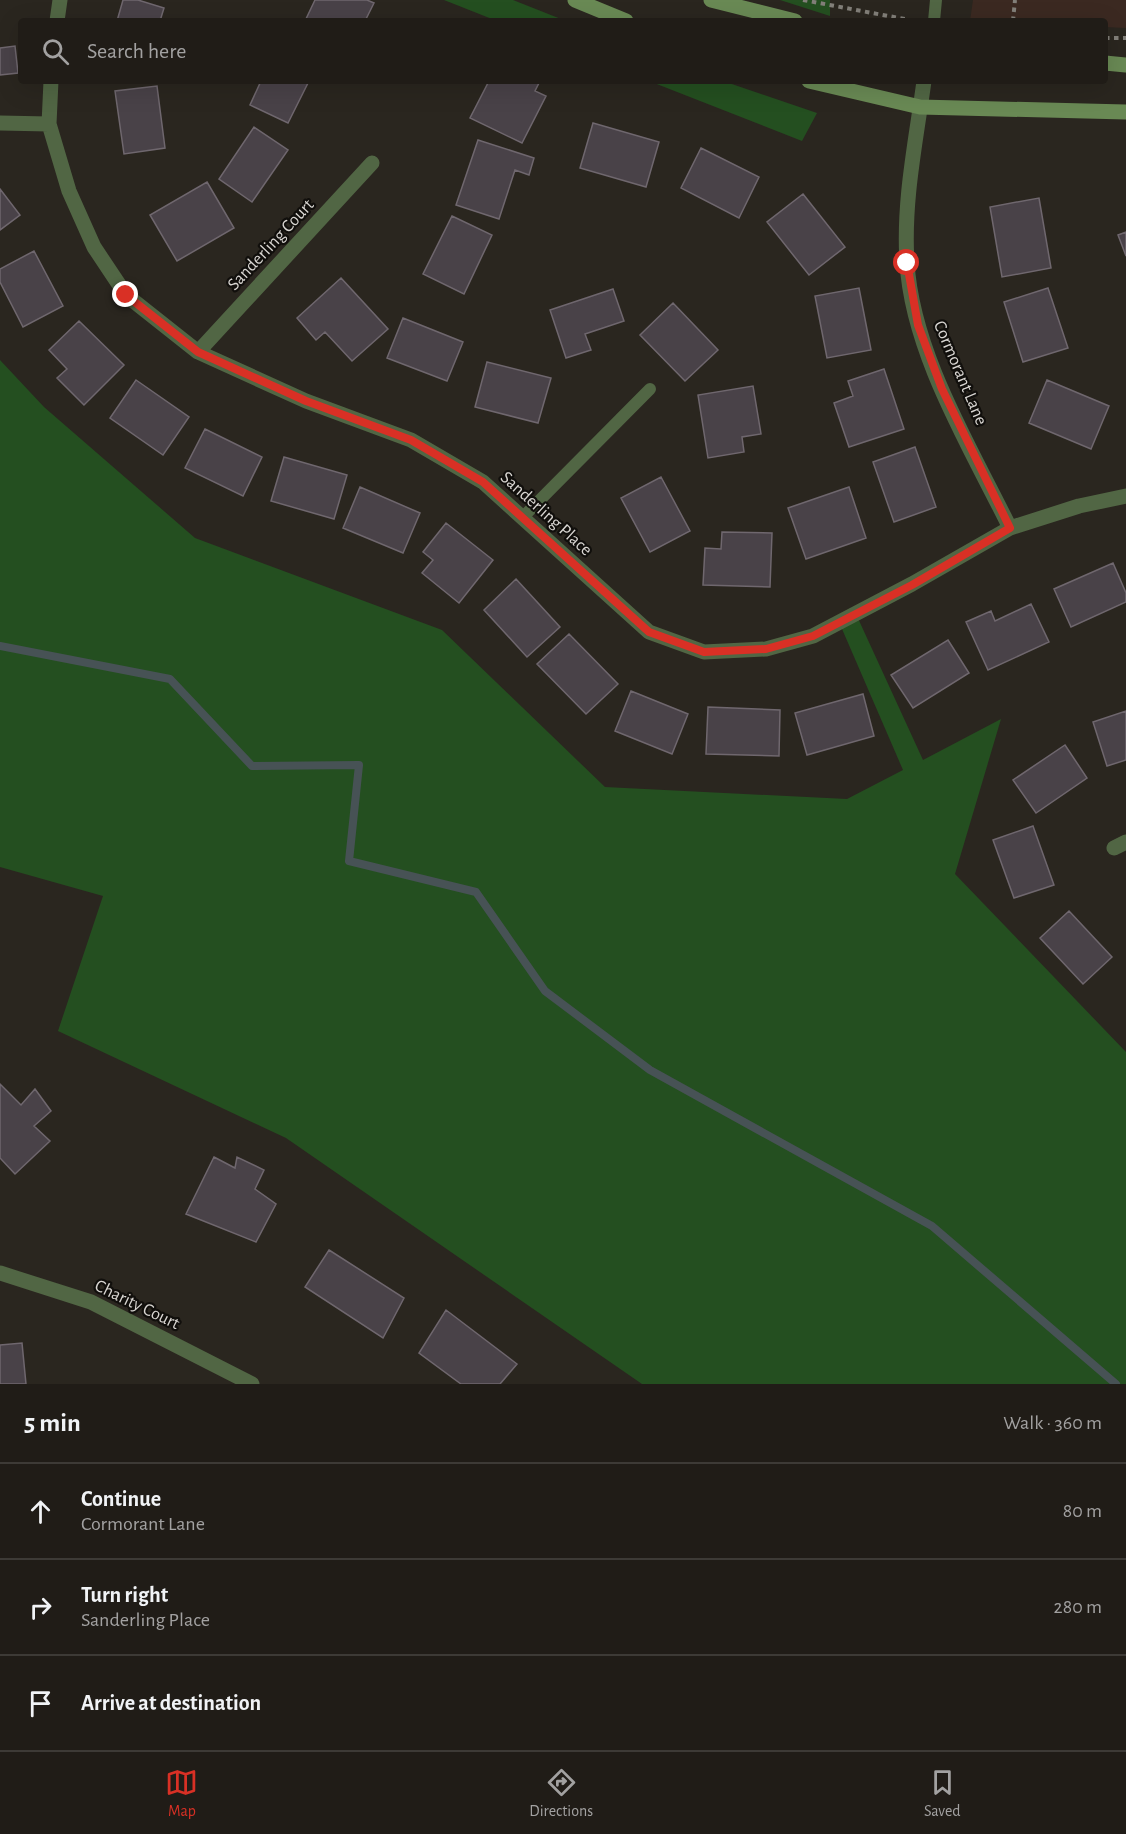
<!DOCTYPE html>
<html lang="en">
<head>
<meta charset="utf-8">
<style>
  :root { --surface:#201c17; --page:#2d2924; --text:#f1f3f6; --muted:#a2a1a1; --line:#3d3a36; --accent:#d93025 }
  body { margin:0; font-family:"Alegreya Sans",sans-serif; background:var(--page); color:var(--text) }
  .stop { position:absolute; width:18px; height:18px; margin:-14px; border:4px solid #d93025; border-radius:50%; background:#fff }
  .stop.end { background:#d93025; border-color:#fff; box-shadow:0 2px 6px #0008 }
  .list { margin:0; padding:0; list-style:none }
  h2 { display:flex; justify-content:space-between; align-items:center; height:78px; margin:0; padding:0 24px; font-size:26px }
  h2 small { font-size:20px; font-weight:400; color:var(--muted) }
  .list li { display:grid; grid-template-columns:39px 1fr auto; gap:18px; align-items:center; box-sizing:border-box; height:96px; padding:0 24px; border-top:2px solid var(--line) }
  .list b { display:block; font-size:22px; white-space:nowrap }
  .list p { margin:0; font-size:20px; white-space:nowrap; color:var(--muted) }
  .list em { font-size:20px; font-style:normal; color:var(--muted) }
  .icon { flex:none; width:33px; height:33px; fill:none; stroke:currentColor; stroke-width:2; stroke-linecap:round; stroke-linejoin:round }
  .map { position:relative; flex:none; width:1126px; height:1384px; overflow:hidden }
  .search { position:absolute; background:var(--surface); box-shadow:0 6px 24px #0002; left:18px; right:18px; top:18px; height:66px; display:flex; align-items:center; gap:15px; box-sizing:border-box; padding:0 21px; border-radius:6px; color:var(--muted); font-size:22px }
  .sheet { height:366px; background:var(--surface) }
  nav { display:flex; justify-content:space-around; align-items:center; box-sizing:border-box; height:84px; border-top:2px solid var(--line); background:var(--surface); font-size:16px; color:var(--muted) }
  nav a { display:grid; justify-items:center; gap:3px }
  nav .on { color:var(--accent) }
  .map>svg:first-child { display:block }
  .education { fill:#3b2921 }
  .green { fill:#244f20 }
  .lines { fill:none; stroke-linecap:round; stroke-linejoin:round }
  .stream { stroke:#475255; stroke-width:8 }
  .building { fill:#494248; stroke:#6f676e; stroke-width:1.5 }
  .path { stroke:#827f79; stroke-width:4; stroke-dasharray:4.5 4.5; stroke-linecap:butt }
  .service { stroke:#516644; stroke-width:12 }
  .minor { stroke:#516644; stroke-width:15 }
  .secondary { stroke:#698954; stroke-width:15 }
  .route { stroke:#d93025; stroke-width:8 }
  .labels { text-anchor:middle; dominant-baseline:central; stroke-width:4.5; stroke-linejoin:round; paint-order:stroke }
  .street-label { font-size:18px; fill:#d9d6d2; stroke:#110f0c }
</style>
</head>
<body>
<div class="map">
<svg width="1126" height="1384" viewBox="0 0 1126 1384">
  <rect width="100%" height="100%" fill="#2a261f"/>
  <path class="education" d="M 973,0 L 1126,0 L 1126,28 L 1105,27 L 1105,21 L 970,21 Z"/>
  <path class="green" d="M 444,0 L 513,0 L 566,21 L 497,21 Z
    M 780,0 L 830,0 L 830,16 Z
    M 649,81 L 723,81 L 817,113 L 802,141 Z
    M 0,360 L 44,407 L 195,538 L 442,630 L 605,787 L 847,799 L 903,770 L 839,622 L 856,614 L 923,760 L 1001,719 L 955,874 L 1126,1052 L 1126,1384 L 642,1384 L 286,1138 L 58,1031 L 103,896 L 0,867 Z"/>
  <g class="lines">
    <path class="stream" d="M 0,646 L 170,679 L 252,766 L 359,765 L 349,861 L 476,892 L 545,991 L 650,1070 L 932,1226 L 1116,1384"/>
  </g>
  <path class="building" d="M 123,0 L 138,0 L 164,8 L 160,21 L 117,21 Z
    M 315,0 L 367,0 L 374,3 L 365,21 L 305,21 Z
    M 15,46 L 18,73 L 0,75 L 0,48 Z
    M 261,81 L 309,81 L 288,123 L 250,105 Z
    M 489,81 L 540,81 L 535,91 L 546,96 L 522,143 L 470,118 Z
    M 157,86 L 165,148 L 124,154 L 115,91 Z
    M 593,123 L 659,142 L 646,187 L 580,168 Z
    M 254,127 L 288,150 L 252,202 L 219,179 Z
    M 478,140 L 534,158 L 529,175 L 515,170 L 499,219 L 456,205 Z
    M 701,148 L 759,177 L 739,218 L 681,188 Z
    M 207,182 L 234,228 L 177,261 L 150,215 Z
    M 0,189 L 20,215 L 0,230 Z
    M 803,194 L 845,247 L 809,275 L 767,222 Z
    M 1039,198 L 1051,268 L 1002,277 L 990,207 Z
    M 452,216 L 492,235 L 464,294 L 423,274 Z
    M 1126,232 L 1126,256 L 1118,235 Z
    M 34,251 L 63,306 L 23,327 L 0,282 L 0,269 Z
    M 341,278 L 388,329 L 352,361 L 325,332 L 316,340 L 297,318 Z
    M 859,288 L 871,350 L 827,358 L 815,296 Z
    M 1048,288 L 1068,348 L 1023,362 L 1004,302 Z
    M 613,289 L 624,321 L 585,334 L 591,350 L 566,358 L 550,310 Z
    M 673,303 L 718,350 L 685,381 L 640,335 Z
    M 403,318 L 463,342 L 447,381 L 387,358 Z
    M 79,321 L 124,365 L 84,405 L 57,378 L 67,369 L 49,350 Z
    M 487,362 L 551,378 L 538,423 L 475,407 Z
    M 884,369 L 904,429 L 849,447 L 834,403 L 853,396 L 848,381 Z
    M 136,380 L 189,417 L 163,455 L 110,418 Z
    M 1047,380 L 1109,406 L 1091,449 L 1029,423 Z
    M 753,386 L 761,434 L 742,437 L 744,452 L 708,458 L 698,395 Z
    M 205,429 L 262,457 L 243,496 L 185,468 Z
    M 915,447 L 936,507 L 894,522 L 873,462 Z
    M 284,457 L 347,475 L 334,519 L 271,501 Z
    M 661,477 L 690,531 L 650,552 L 621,498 Z
    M 360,487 L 420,513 L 403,553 L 343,528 Z
    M 849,487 L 866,538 L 806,559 L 788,508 Z
    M 446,523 L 493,560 L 459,603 L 422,573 L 433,560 L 423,552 Z
    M 722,532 L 772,533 L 770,587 L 703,585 L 705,548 L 721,549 Z
    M 1113,563 L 1126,593 L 1126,602 L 1071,627 L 1054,589 Z
    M 516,579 L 560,627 L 527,657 L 484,610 Z
    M 1031,604 L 1049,642 L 988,670 L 966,622 L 991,611 L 995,621 Z
    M 569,634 L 618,684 L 586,714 L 537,664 Z
    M 948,640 L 969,673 L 913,708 L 891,675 Z
    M 631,691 L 688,714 L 672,754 L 615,731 Z
    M 863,694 L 874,736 L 807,755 L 795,713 Z
    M 708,707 L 780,710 L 779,756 L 706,754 Z
    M 1126,711 L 1126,760 L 1107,766 L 1093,722 Z
    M 1065,745 L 1087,778 L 1036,813 L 1013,780 Z
    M 1033,826 L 1054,885 L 1014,898 L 993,840 Z
    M 1069,911 L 1112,957 L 1083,984 L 1040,938 Z
    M 0,1084 L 21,1105 L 35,1089 L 51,1111 L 34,1126 L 50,1141 L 15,1174 L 0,1158 Z
    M 214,1157 L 235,1168 L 237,1157 L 264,1170 L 255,1189 L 276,1204 L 256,1242 L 186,1214 Z
    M 329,1250 L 404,1298 L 383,1338 L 305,1287 Z
    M 446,1310 L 517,1364 L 500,1384 L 461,1384 L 419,1353 Z
    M 22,1343 L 26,1384 L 0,1384 L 0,1345 Z"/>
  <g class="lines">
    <path class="path" d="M 803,0 L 915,21
      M 1013,21 L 1015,0
      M 1105,38 L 1126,38"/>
    <path class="service" d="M 934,21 L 936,0
      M 522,518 L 650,389"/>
    <path class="minor" d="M 57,21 L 60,0
      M 51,81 L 49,124 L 69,191 L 94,247 L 126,295 L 198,352 L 306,401 L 411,440 L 483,482 L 649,632 L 704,652 L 766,649 L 813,636 L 912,584 L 1010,528 L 1079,506 L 1126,496
      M 924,81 C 916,141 903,201 907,262 C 912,353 971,448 1010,528
      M 0,123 L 49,124
      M 198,352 L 372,163
      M 1114,848 L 1126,842
      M 0,1273 L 91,1302 L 252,1384"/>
    <path class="secondary" d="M 575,0 L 626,21
      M 711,0 L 795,21
      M 1105,63 L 1126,65
      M 809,81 L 920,107 L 1126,112"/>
  </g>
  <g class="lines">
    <path class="route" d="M 126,295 L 198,352 L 306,401 L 411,440 L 483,482 L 649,632 L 704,652 L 766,649 L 813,636 L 912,585 L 1010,528 L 942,389 L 918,325 L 907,263"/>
  </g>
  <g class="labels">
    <g class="street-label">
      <text transform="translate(271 245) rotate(-47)">Sanderling Court</text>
      <text transform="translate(960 373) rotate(67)">Cormorant Lane</text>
      <text transform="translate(546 514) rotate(42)">Sanderling Place</text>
      <text transform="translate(137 1305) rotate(26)">Charity Court</text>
    </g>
  </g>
</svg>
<div class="stop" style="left:907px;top:263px"></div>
<div class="stop end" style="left:126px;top:295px"></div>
<div class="search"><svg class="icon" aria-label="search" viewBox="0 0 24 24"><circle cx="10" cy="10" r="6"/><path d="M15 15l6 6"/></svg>Search here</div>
</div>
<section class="sheet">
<h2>5 min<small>Walk · 360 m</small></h2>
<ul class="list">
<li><svg class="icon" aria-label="ahead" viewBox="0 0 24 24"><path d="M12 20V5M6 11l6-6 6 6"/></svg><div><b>Continue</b><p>Cormorant Lane</p></div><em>80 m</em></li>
<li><svg class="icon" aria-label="right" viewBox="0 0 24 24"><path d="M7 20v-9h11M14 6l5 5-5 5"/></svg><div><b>Turn right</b><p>Sanderling Place</p></div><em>280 m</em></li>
<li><svg class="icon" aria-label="arrive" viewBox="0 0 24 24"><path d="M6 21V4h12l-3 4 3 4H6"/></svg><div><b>Arrive at destination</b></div></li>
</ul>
</section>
<nav>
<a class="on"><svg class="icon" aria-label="map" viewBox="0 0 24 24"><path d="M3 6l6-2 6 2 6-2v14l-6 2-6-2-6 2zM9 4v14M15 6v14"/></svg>Map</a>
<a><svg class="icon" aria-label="directions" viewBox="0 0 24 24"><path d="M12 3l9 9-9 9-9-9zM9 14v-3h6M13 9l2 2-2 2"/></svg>Directions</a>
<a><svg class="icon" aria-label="saved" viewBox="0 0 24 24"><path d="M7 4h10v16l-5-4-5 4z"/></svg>Saved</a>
</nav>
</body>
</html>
